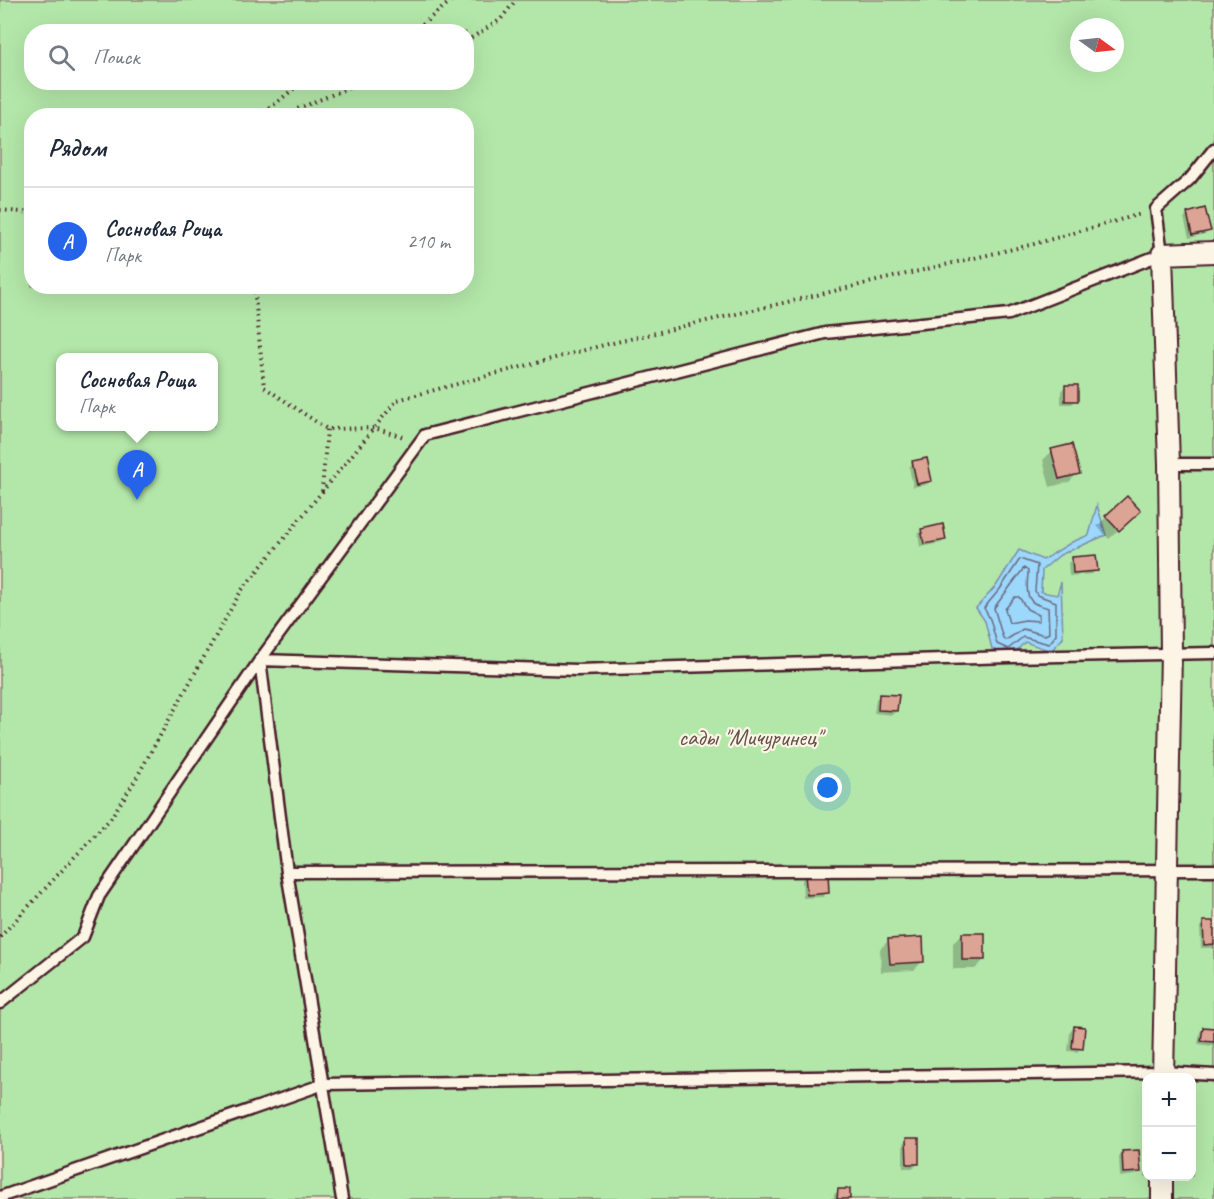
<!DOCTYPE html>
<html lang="ru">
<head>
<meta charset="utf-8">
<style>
  :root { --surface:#fff; --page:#f6f6f7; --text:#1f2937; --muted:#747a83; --line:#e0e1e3; --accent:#2563eb }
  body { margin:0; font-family:Caveat,sans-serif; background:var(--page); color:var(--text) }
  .controls { position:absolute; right:18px; bottom:18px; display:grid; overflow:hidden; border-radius:12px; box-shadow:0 6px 24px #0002 }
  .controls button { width:54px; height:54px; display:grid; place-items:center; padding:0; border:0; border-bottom:2px solid var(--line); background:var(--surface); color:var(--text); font:30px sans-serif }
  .compass { position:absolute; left:1070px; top:18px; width:54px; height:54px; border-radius:50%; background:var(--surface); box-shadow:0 6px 24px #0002; rotate:105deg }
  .you { position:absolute; left:828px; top:788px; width:21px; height:21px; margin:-15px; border:4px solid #fff; border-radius:50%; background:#1a73e8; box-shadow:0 0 0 9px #1a73e833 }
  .badge { display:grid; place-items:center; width:39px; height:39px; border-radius:50%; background:var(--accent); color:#fff; font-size:20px; font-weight:700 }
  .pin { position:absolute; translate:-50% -50px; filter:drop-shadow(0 2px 3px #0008) }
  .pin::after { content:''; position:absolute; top:32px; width:21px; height:18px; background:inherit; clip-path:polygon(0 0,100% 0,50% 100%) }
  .popup { position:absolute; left:56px; top:353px; width:162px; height:78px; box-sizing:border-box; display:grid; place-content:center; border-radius:12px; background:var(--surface); filter:drop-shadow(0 2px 4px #0005); font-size:20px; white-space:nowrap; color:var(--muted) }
  .popup b { font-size:22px; color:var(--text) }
  .popup::after { content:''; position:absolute; left:50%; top:100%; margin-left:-12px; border:12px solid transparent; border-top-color:var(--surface) }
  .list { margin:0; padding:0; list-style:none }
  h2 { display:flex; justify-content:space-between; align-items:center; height:78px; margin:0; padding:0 24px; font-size:26px }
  h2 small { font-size:20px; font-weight:400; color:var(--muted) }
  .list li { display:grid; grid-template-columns:39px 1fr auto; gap:18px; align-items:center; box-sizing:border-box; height:108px; padding:0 24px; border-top:2px solid var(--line) }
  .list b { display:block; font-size:22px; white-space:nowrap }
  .list p { margin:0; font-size:20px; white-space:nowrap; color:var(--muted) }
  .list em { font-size:20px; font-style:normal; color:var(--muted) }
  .icon { flex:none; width:33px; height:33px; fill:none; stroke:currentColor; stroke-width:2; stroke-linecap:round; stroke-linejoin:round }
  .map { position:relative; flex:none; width:1214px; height:1199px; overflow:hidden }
  .search { position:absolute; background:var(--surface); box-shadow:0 6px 24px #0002; left:24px; top:24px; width:450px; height:66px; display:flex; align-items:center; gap:15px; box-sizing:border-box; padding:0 21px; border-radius:24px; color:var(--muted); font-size:22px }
  .panel { position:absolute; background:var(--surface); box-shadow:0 6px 24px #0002; left:24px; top:108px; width:450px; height:186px; border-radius:24px }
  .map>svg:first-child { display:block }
  .green { fill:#b3e7a9; stroke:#7e836a; stroke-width:1.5; fill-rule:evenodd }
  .water { fill:#9cd8fc; stroke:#7b8ea8; stroke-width:1.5 }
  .shadow { fill:#0003 }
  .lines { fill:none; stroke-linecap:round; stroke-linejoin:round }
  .shore { stroke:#6b697f; stroke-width:1.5 }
  .building { fill:#dca494; stroke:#4a1f2b; stroke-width:1.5 }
  .lane-casing { stroke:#4a1f2b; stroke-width:15 }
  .street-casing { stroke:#4a1f2b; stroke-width:24 }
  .path { stroke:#4a1f2b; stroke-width:4; stroke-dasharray:1.5 4.5; stroke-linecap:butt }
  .lane { stroke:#fcf5e5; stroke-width:10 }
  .street { stroke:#fcf5e5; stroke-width:20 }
  .labels { text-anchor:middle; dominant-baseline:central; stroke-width:4.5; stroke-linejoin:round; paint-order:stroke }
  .park-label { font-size:24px; fill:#64514a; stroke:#fcf5e5 }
</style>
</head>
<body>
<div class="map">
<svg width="1214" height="1199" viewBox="0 0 1214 1199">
  <rect width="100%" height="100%" fill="#f6e5d5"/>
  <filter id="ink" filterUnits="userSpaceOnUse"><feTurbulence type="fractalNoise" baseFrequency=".0167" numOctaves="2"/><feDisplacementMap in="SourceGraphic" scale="12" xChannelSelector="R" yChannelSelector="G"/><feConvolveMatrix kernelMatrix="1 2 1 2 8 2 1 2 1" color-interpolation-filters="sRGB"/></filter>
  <g filter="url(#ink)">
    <path class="green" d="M 0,0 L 1214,0 L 1214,1199 L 0,1199 ZM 1079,27 L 1115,27 L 1115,63 L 1079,63 ZM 32,32 L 466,32 L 466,82 L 32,82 ZM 32,116 L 466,116 L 466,286 L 32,286 ZM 60,358 L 213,358 L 213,426 L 60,426 ZM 1146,1078 L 1192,1078 L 1192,1176 L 1146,1176 Z"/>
    <path class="water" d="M 1097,505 L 1106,535 L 1060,555 L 1042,570 L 1041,592 L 1057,595 L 1061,582 L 1063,638 L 1051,651 L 1025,642 L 1010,657 L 992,649 L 985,621 L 976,608 L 996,586 L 1019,550 L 1043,560 L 1072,542 L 1089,535 Z"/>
    <path class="shadow" d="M 1188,214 L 1209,230 L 1205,234 L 1189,238 L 1184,218 Z
      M 1065,386 L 1076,400 L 1072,404 L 1061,404 L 1061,391 Z
      M 1052,451 L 1078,473 L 1069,482 L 1050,487 L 1043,460 Z
      M 913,463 L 930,481 L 926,485 L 913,487 L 909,467 Z
      M 1127,498 L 1130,520 L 1109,539 L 1097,526 Z
      M 922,530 L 945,539 L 941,543 L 920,547 L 918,534 Z
      M 1072,559 L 1096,570 L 1092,574 L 1069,576 L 1068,563 Z
      M 880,695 L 896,711 L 892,715 L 874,713 L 876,699 Z
      M 806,876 L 827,892 L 823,897 L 803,898 L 802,880 Z
      M 1204,923 L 1214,923 L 1214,948 L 1201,948 L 1200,927 Z
      M 962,934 L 984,960 L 975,969 L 953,969 L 953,943 Z
      M 889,940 L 923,961 L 914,970 L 881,972 L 880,949 Z
      M 1074,1027 L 1081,1048 L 1077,1052 L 1068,1051 L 1070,1032 Z
      M 1204,1028 L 1214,1030 L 1214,1044 L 1212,1046 L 1198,1044 L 1200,1032 Z
      M 907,1140 L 918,1163 L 914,1168 L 903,1168 L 903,1144 Z
      M 1123,1153 L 1140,1171 L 1135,1175 L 1120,1177 L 1119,1157 Z
      M 838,1190 L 848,1199 L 834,1199 L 834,1195 Z"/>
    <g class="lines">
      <path class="shore" d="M 1020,559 L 1037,565 L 1035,591 L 1037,595 L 1056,602 L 1056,635 L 1049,644 L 1023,637 L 1008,649 L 997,644 L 990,619 L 984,608 L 1000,589 Z
        M 1024,568 L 1028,571 C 1028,581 1024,597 1034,603 C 1039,606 1044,606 1048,608 L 1049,633 L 1045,635 L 1023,629 L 1006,640 L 1003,638 L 994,608 Z
        M 1015,597 L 1019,597 L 1027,609 L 1039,615 L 1039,621 L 1025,620 L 1009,623 L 1005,609 Z"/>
    </g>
    <path class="building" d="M 1205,208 L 1211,231 L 1192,235 L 1187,213 Z
      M 1065,385 L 1078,385 L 1078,401 L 1065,401 Z
      M 1072,444 L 1080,474 L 1059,479 L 1051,449 Z
      M 927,458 L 932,481 L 917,484 L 912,461 Z
      M 1127,496 L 1141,511 L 1119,531 L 1105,516 Z
      M 943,524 L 946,540 L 924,544 L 921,529 Z
      M 1096,555 L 1098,571 L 1073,573 L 1072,557 Z
      M 879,694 L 899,695 L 897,711 L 878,710 Z
      M 828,873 L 829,893 L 807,895 L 805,875 Z
      M 1203,921 L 1214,921 L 1214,944 L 1204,945 Z
      M 962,933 L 985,933 L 985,960 L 962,960 Z
      M 923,937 L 924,962 L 890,964 L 888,939 Z
      M 1074,1026 L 1085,1027 L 1083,1049 L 1072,1048 Z
      M 1203,1027 L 1214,1028 L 1214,1042 L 1201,1041 Z
      M 906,1138 L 919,1138 L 919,1164 L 907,1164 Z
      M 1139,1150 L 1141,1172 L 1123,1173 L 1122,1151 Z
      M 838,1189 L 850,1189 L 850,1199 L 837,1199 Z"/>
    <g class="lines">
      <defs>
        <path id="lane" d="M 1169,464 L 1214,464
          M 260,660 L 577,670 L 1010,657 L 1214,653
          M 260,660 L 287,872 L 342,1199
          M 287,872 L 1214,870
          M 0,1003 L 83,937 L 99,896 L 260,660 L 425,435 L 825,333 L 1009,314 L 1162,254 L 1156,209 L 1190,179 L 1214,149
          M 0,1197 L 324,1084 L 1163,1072 L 1214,1075"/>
        <path id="street" d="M 1163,1078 L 1171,652 L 1169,464 L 1162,254 L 1214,252
          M 1162,1199 L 1162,1176"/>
      </defs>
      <use href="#lane" class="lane-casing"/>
      <use href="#street" class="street-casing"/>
      <path class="path" d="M 413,32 L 452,0
        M 466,41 L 500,20 L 516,0
        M 260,116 L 302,82
        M 288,116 L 297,109 L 363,82
        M 0,210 L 32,213
        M 254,286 L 264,387 L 327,429 L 374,428 L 404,437
        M 322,491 L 327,429
        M 0,937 L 110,819 L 133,784 L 241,591 L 397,400 L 600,346 L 1034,244 L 1141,214"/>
      <use href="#lane" class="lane"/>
      <use href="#street" class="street"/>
    </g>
  </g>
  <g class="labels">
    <g class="park-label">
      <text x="750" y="737">сады "Мичуринец"</text>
    </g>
  </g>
</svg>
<div class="controls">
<button>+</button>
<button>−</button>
</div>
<svg class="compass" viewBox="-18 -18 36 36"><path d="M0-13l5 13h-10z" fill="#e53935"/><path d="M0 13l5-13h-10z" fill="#747a83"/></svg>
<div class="you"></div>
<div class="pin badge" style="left:137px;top:500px">A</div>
<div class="popup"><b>Сосновая Роща</b>Парк</div>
<div class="search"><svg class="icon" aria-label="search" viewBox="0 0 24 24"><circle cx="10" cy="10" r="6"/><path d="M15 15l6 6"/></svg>Поиск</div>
<section class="panel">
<h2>Рядом<small></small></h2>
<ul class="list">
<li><span class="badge">A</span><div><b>Сосновая Роща</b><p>Парк</p></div><em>210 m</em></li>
</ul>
</section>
</div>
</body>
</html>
